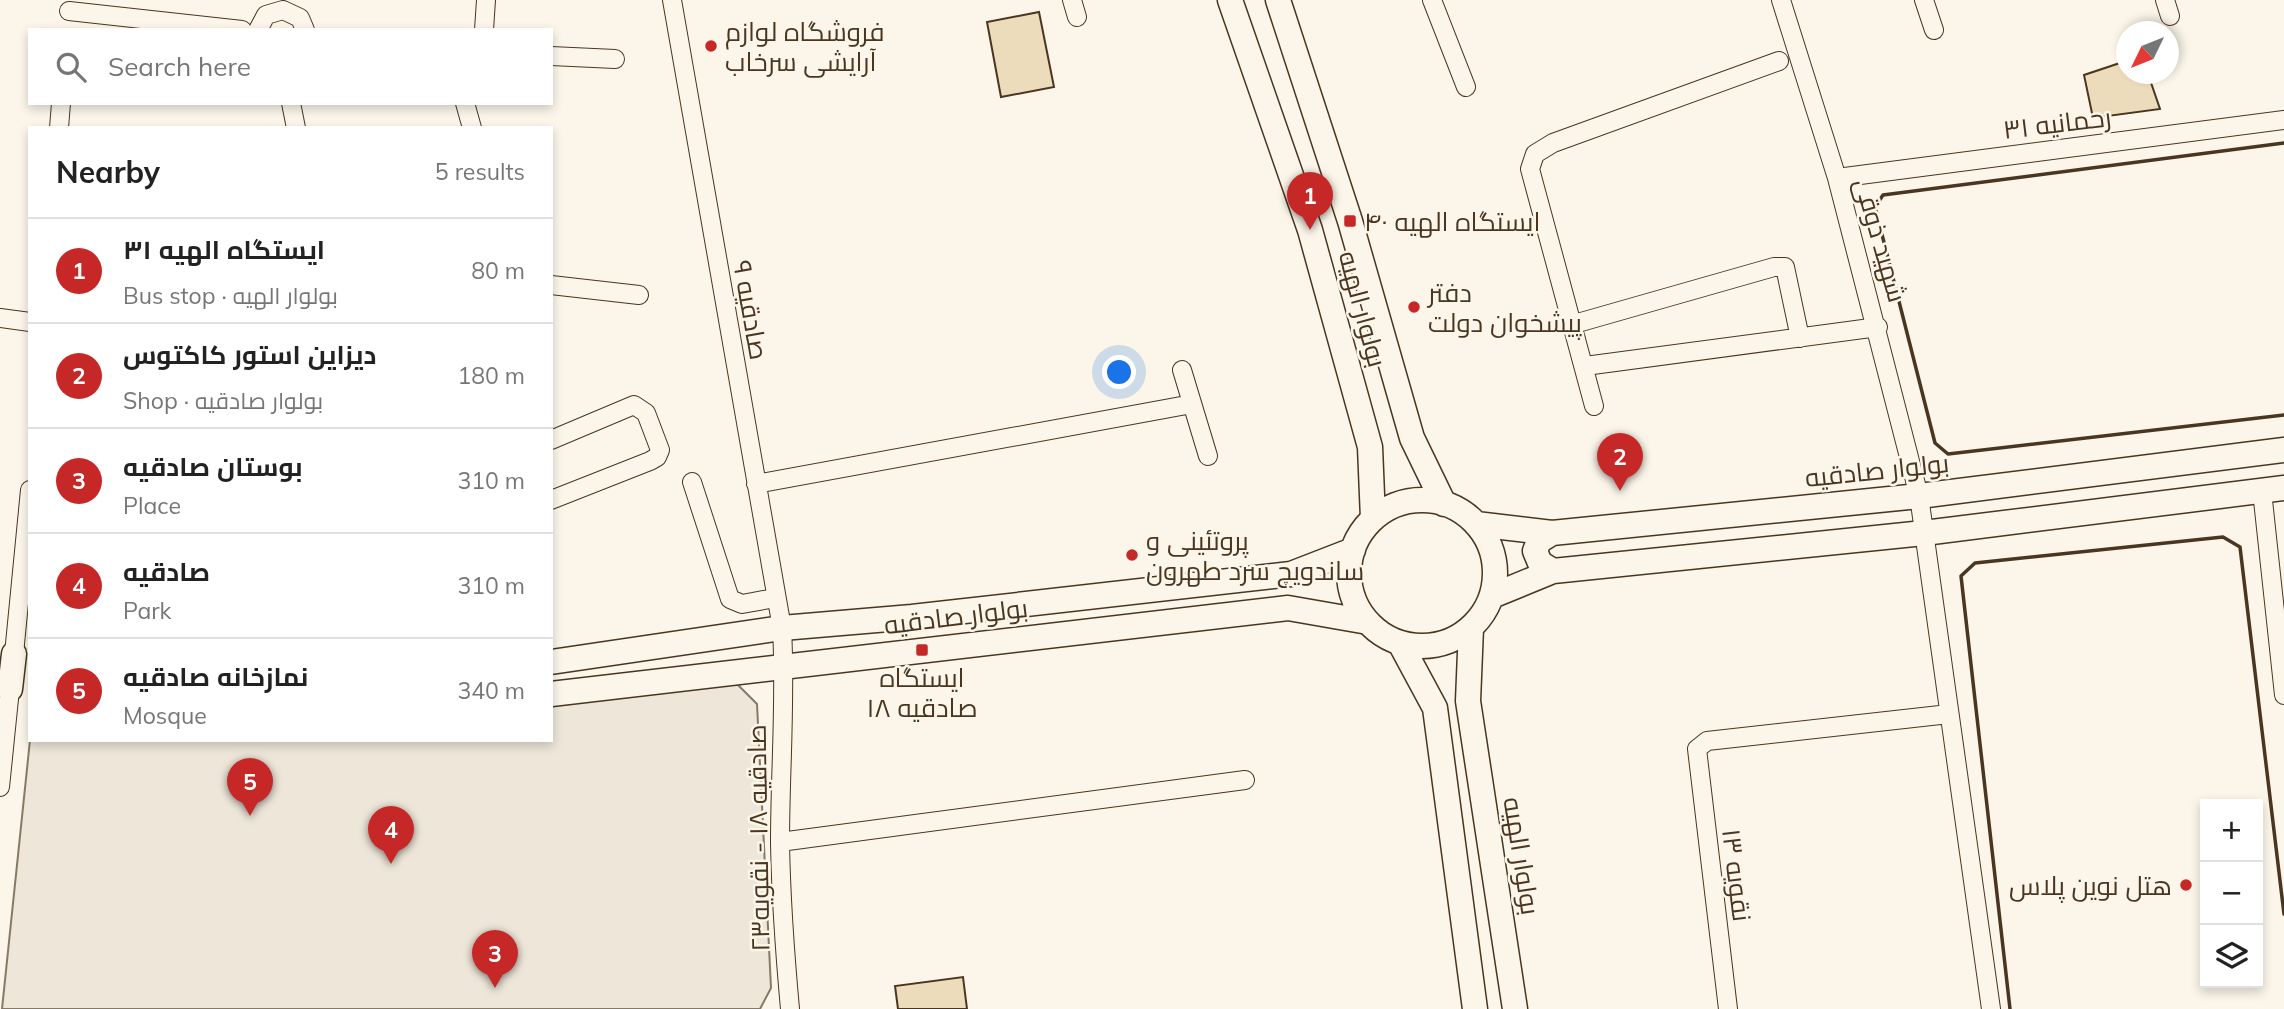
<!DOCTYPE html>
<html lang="en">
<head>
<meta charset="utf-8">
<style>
  :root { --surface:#fff; --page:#f6f6f6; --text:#222; --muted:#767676; --line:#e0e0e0; --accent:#c62828 }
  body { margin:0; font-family:Mulish,Cairo,sans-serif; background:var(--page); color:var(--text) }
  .controls { position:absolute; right:21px; bottom:21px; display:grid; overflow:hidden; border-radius:0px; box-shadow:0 4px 10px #0003 }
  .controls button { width:63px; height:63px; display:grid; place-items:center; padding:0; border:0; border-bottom:2px solid var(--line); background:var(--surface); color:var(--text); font:35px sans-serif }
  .compass { position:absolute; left:2116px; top:21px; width:63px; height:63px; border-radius:50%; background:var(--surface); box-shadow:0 4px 10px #0003; rotate:227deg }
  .you { position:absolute; left:1120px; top:373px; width:24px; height:24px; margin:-18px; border:5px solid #fff; border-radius:50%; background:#1a73e8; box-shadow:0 0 0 10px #1a73e833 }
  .badge { display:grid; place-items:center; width:46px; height:46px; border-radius:50%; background:var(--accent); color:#fff; font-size:23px; font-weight:700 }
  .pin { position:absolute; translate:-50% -58px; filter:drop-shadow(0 2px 4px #0008) }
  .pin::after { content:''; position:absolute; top:37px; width:24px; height:21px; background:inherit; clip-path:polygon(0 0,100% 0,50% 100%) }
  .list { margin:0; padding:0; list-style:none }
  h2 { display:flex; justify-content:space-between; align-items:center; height:91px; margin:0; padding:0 28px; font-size:30px }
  h2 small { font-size:23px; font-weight:400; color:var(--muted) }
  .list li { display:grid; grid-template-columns:46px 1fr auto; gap:21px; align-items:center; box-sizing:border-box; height:105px; padding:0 28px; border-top:2px solid var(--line) }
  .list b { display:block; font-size:26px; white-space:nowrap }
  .list p { margin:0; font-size:23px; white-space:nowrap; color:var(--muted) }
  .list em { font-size:23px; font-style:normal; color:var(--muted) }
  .icon { flex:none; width:38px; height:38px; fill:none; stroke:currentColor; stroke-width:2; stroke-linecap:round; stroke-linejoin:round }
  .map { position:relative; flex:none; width:2284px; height:1009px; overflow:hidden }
  .search { position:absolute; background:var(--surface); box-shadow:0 4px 10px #0003; left:28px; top:28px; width:525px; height:77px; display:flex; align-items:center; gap:18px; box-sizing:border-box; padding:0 24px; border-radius:0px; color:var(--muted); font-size:26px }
  .panel { position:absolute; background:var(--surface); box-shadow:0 4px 10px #0003; left:28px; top:126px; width:525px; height:616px; border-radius:0px }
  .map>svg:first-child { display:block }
  .green { fill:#ede6d9; stroke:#887966; stroke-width:2 }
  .building { fill:#ecdcbc; stroke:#4a3520; stroke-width:2 }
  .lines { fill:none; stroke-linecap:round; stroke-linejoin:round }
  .minor-casing { stroke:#4a3520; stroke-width:20 }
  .secondary-casing { stroke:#4a3520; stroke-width:27 }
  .minor { stroke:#fbf6e9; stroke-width:18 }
  .secondary { stroke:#fbf6e9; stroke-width:24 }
  .wall { stroke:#4a3520; stroke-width:3.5 }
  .poi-dot { fill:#c62828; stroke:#fbf6e9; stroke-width:2.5 }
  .labels { text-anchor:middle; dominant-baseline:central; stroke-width:5; stroke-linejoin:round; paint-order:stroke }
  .poi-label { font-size:26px; fill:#4a3520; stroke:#fbf6e9; text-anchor:start }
  .street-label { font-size:26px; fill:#4a3520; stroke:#fbf6e9 }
</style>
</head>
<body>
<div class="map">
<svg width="2284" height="1009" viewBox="0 0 2284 1009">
  <rect width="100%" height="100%" fill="#fbf6e9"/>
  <path class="green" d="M 734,681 L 757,704 L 771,988 L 760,1009 L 2,1009 L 30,740 L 551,740 L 551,705 Z"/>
  <path class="building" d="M 1039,12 L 1054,87 L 1001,97 L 987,22 Z
    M 2126,61 L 2126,74 L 2148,74 L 2160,109 L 2093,118 L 2084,75 Z
    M 963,977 L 967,1009 L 898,1009 L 895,986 Z"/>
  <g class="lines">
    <defs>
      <path id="minor" d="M 672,0 L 782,628 C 786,700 780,771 780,843 C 781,899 785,954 790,1009
        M 1072,0 L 1077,17
        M 1432,0 L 1466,87
        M 1781,0 L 1837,178 L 1919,496 L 1991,1009
        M 1924,0 L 1934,30
        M 2165,0 L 2170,16
        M 69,11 L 242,30
        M 258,30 L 266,15 L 283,10 L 300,18 L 305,30
        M 484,30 L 486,0
        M 551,56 L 615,59
        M 291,103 L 296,128
        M 465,103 L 472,128
        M 59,128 L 61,103
        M 1837,178 L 2284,120
        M 551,285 L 639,295
        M 0,318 L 30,322
        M 1574,324 L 1774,267 L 1785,267 L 1800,338
        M 1585,366 L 1878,327
        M 1182,370 L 1208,456
        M 1594,406 L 1530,169 L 1535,154 L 1553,143 L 1779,61
        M 551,440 L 634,405 L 646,413 L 660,450 L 657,457 L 650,461 L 551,500
        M 692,482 L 730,599 L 742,604 L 775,598
        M 756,484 L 1192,404
        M 2262,491 L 2284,695
        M 14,654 L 30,490
        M 0,787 L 10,689
        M 780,842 L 1245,780
        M 1728,1009 L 1697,749 L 1707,741 L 1949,714"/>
      <path id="secondary" d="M 1230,0 L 1310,230 L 1370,447 L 1373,519
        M 1278,0 L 1350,221 L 1412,438 L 1444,504
        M1349 573a73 73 0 1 1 146 0a73 73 0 1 1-146 0Z
        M 1476,524 L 1552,533 L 1919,496 L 2284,450
        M 1552,533 L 1539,541 L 1535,551 L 1540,563 L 1553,571
        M 1492,596 L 1553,571 L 1924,533 L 2284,488
        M 1471,628 L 1468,701 L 1515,1009
        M 1400,643 L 1435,708 L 1475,1009
        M 551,662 L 782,628 L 912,617 L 1291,574 L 1353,550
        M 10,689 L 14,654
        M 551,694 L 1288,608 L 1368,622"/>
    </defs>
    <use href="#minor" class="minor-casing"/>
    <use href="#secondary" class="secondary-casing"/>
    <use href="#minor" class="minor"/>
    <use href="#secondary" class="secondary"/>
    <path class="wall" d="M 2284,143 L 1883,195 L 1875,207 L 1935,443 L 1948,454 L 2284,415
      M 2010,1009 L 1961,576 L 1975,563 L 2223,537 L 2240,547 L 2284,914"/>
  </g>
  <g class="poi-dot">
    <circle cx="711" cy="46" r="7"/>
    <rect x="1343" y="214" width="14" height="14" rx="3.5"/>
    <circle cx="1414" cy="307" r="7"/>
    <circle cx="1132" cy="555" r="7"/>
    <rect x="915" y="643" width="14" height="14" rx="3.5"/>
    <circle cx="2186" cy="885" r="7"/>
  </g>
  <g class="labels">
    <g class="poi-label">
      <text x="725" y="31">فروشگاه لوازم<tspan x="725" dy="30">آرایشی سرخاب</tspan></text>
      <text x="1364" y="221">ایستگاه الهیه ۴۰</text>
      <text x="1428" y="292">دفتر<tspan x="1428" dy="30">پیشخوان دولت</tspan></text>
      <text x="1146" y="540">پروتئینی و<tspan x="1146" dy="30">ساندویچ سرد طهرون</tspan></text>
      <text x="922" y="677" text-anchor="middle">ایستگاه<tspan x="922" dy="30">صادقیه ۱۸</tspan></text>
      <text x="2172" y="885" text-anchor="end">هتل نوین پلاس</text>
    </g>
    <g class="street-label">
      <text transform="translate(2057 123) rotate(-7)">رحمانیه ۳۱</text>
      <text transform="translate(1881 240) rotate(74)">شهید ذوقی</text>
      <text transform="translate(1363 309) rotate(75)">بولوار الهیه</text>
      <text transform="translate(751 310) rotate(80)">صادقیه ۹</text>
      <text transform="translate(1877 470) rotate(-6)">بولوار صادقیه</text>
      <text transform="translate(956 616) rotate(-7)">بولوار صادقیه</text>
      <text transform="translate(758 838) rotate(-91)">صادقیه ۱۸ - نقویه۲۳</text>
      <text transform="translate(1522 856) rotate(81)">بولوار الهیه</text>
      <text transform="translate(1737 875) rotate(83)">نقویه ۱۳</text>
    </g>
  </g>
</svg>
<div class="controls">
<button>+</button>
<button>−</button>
<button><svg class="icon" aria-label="layers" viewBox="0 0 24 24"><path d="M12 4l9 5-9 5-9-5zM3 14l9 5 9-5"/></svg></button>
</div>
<svg class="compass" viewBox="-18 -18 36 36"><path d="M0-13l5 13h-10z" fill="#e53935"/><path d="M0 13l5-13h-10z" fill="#767676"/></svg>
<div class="you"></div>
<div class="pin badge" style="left:1310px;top:230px">1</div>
<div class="pin badge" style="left:1620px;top:491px">2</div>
<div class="pin badge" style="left:495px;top:988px">3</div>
<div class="pin badge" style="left:391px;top:864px">4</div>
<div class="pin badge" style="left:250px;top:816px">5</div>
<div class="search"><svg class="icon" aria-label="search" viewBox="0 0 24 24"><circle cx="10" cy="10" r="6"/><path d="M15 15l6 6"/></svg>Search here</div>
<section class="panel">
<h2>Nearby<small>5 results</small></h2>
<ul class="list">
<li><span class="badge">1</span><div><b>ایستگاه الهیه ۳۱</b><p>Bus stop · بولوار الهیه</p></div><em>80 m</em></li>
<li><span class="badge">2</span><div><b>دیزاین استور کاکتوس</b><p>Shop · بولوار صادقیه</p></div><em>180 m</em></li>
<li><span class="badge">3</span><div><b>بوستان صادقیه</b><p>Place</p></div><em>310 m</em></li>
<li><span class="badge">4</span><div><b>صادقیه</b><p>Park</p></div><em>310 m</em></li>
<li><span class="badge">5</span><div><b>نمازخانه صادقیه</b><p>Mosque</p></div><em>340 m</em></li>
</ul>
</section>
</div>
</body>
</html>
